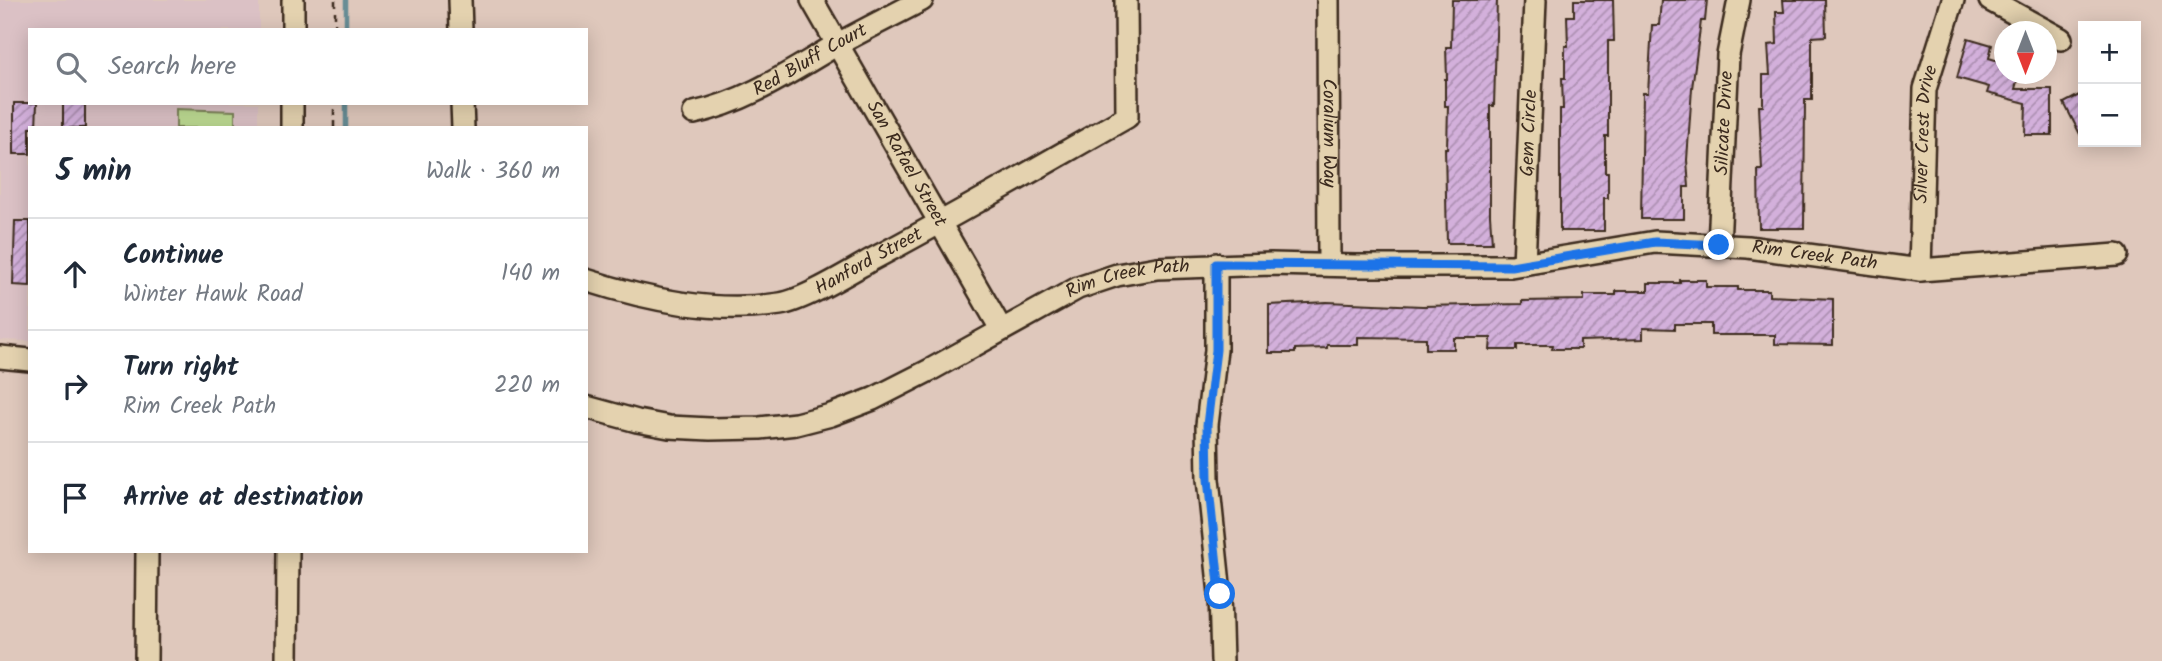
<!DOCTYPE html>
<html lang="en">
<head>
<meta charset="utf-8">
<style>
  :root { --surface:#fff; --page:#f2f2f3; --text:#1f2937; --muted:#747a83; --line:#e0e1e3 }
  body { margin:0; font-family:Kalam,sans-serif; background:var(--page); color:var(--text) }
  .controls { position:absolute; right:21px; top:21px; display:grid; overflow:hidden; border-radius:0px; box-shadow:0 4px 18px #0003 }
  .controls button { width:63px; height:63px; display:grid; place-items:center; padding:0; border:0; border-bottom:2px solid var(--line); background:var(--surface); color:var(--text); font:35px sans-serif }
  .compass { position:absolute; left:1994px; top:21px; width:63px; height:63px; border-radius:50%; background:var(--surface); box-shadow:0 4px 18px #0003; rotate:180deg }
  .stop { position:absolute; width:21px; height:21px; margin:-16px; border:5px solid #1a73e8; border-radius:50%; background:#fff }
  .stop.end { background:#1a73e8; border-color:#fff; box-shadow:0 2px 7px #0008 }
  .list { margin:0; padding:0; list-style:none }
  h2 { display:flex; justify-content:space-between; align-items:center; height:91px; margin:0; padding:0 28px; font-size:30px }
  h2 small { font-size:23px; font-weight:400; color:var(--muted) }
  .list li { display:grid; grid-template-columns:46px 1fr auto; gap:21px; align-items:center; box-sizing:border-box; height:112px; padding:0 28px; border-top:2px solid var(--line) }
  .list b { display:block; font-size:26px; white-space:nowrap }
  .list p { margin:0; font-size:23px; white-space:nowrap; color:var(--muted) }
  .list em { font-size:23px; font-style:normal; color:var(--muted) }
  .icon { flex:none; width:38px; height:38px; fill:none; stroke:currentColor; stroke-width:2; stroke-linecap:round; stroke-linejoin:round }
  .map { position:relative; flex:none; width:2162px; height:661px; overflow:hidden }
  .search { position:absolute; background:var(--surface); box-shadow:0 4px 18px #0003; left:28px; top:28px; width:560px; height:77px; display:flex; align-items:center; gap:18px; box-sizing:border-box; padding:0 24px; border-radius:0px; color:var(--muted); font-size:26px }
  .panel { position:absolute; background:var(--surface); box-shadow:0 4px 18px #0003; left:28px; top:126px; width:560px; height:427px; border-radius:0px }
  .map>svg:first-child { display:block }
  .built { fill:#dbc1c5 }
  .green { fill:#bdda92; stroke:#7c8258; stroke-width:2 }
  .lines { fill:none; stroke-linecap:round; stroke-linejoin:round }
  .stream { stroke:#678d95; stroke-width:4.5 }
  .building { fill:url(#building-hatch); stroke:#3b2a1e; stroke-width:2 }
  .minor-casing { stroke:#3b2a1e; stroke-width:26 }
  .path { stroke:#3b2a1e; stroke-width:2.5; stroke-dasharray:7 5; stroke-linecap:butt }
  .minor { stroke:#e4d2af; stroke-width:21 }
  .route { stroke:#1a73e8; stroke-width:9 }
  .labels { text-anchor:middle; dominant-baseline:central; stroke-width:7; stroke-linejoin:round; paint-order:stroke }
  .street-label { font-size:19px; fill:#3b2a1e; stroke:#e4d2af }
</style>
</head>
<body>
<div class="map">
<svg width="2162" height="661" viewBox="0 0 2162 661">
  <defs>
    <pattern id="building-hatch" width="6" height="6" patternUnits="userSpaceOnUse" patternTransform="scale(1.75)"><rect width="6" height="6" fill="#d3b0db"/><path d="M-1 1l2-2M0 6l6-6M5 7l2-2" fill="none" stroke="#ac8fb1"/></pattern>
  </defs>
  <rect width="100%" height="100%" fill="#dfc8bc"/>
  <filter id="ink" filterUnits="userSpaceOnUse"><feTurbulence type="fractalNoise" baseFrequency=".0143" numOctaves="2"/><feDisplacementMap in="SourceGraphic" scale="14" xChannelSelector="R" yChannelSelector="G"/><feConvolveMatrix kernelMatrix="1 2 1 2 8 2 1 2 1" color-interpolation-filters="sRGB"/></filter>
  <g filter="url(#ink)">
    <path class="built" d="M 0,0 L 259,0 L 259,30 L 30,30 L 30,103 L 258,103 L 258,128 L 30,128 L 30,341 L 0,340 Z"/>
    <path class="green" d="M 176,109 L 235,111 L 235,128 L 176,128 Z"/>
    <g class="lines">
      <path class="stream" d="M 346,30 L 346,0
        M 346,128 L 346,103"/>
    </g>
    <path class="building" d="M 1452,0 L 1497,0 L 1494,106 L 1490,106 L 1490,215 L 1492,243 L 1447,243 L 1445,148 L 1447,148 L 1448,106 L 1445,106 L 1445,79 L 1447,79 L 1446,47 L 1451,47 Z
      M 1574,0 L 1613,0 L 1614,41 L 1608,41 L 1608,136 L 1605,136 L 1605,172 L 1608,172 L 1608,198 L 1604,198 L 1604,231 L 1560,231 L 1560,109 L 1563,109 L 1562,78 L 1565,78 L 1565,46 L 1568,46 L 1567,16 L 1574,16 Z
      M 1661,0 L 1707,0 L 1705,21 L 1701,21 L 1692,88 L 1687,160 L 1689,187 L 1684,187 L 1684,219 L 1641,219 L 1643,93 L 1648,93 L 1652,25 L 1659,25 Z
      M 1783,0 L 1825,0 L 1826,36 L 1812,37 L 1812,100 L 1805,100 L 1804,228 L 1759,228 L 1758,170 L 1762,170 L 1759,106 L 1763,106 L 1763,75 L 1770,75 L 1768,45 L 1777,44 L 1776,12 L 1784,12 Z
      M 1968,38 L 1992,45 L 1989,58 L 2005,63 L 2005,74 L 2019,74 L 2015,89 L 2052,89 L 2052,135 L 2025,135 L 2026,103 L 1987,93 L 1989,87 L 1957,78 Z
      M 2083,93 L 2083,140 L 2064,103 Z
      M 14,103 L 37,103 L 36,128 L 30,128 L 30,154 L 14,154 Z
      M 63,103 L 85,103 L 85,128 L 63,128 Z
      M 15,221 L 30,221 L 30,286 L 13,285 Z
      M 1680,280 L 1706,280 L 1706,287 L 1738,287 L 1738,290 L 1769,290 L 1769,296 L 1833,299 L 1833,345 L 1775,344 L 1775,335 L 1711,335 L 1711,324 L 1675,324 L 1675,329 L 1643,328 L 1643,339 L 1580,341 L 1580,349 L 1552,349 L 1553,345 L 1517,345 L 1517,350 L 1490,350 L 1491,338 L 1454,338 L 1454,349 L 1426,349 L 1426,338 L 1358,337 L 1358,345 L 1327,345 L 1327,348 L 1295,349 L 1295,353 L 1269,353 L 1269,305 L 1327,302 L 1422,306 L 1522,304 L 1522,301 L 1584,300 L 1584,295 L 1616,295 L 1616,291 L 1648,291 L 1648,283 L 1680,283 Z"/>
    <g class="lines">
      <defs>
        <g id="minor">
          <path d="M 460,0 L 461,30"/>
          <path id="s1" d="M 812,0 L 1001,329"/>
          <path id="s2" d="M 1328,0 L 1329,265"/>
          <path d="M 1990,0 L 2061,39"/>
          <path d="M 293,30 L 293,0"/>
          <path d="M 462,103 L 463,128"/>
          <path id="s3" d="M 694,113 C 745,102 787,74 831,48 C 861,31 892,16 922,0"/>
          <path d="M 292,128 L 292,103"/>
          <path id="s4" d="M 1719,245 L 1728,55 L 1739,0"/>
          <path d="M 1216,264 L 1216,350 L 1207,425 L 1208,479 L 1220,594 L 1222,661"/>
          <path id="s5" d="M 1524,264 L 1535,0"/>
          <path id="s6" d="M 1920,270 L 1925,89 L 1953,0"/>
          <path id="s7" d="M 586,280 C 648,300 715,314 780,304 C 804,300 848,273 871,260 C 958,214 1042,165 1127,117 L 1126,0"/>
          <path d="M 0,357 L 30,360"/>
          <path id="s8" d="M 586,407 L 637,421 L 669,427 L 710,429 L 760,428 L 796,424 L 831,415 L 873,399 L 930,370 L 1078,288 L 1117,275 L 1157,268 L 1271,264 L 1355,266 L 1511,266 L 1655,242 L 1748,247 L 1920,270 L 2117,255"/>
          <path d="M 146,661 L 147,551"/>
          <path d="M 287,661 L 288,551"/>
        </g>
      </defs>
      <use href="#minor" class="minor-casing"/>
      <path class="path" d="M 335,30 L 335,0
        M 334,128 L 334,103"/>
      <use href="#minor" class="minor"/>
    </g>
  </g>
  <g class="lines" filter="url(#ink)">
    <path class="route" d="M 1220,594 L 1208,479 L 1207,425 L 1216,350 L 1216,264 L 1511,266 L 1655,242 L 1719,245"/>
  </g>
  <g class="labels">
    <g class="street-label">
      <text stroke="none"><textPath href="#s3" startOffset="128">Red Bluff Court</textPath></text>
      <text stroke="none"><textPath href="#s4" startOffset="122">Silicate Drive</textPath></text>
      <text stroke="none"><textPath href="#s2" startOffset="133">Coralium Way</textPath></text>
      <text stroke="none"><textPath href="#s5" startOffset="131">Gem Circle</textPath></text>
      <text stroke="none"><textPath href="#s6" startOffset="136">Silver Crest Drive</textPath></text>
      <text stroke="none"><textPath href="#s1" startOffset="189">San Rafael Street</textPath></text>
      <text stroke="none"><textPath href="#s8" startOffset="1269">Rim Creek Path</textPath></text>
      <text stroke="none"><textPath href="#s7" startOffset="296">Hanford Street</textPath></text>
      <text stroke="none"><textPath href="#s8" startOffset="578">Rim Creek Path</textPath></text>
    </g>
  </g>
</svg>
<div class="controls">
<button>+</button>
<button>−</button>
</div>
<svg class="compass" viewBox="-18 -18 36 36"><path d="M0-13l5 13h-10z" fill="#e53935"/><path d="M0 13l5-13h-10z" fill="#747a83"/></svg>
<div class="stop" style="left:1220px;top:594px"></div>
<div class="stop end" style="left:1719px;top:245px"></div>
<div class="search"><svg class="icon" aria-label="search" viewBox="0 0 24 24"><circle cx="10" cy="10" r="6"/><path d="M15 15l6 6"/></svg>Search here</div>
<section class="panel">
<h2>5 min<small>Walk · 360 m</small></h2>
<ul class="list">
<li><svg class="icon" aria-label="ahead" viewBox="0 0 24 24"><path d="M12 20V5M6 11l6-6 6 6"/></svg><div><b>Continue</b><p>Winter Hawk Road</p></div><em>140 m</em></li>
<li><svg class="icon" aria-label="right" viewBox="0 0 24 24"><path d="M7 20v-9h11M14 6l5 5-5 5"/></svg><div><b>Turn right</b><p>Rim Creek Path</p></div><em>220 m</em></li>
<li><svg class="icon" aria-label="arrive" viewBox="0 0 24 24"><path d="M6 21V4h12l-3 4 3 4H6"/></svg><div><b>Arrive at destination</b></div></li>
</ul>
</section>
</div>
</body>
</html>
